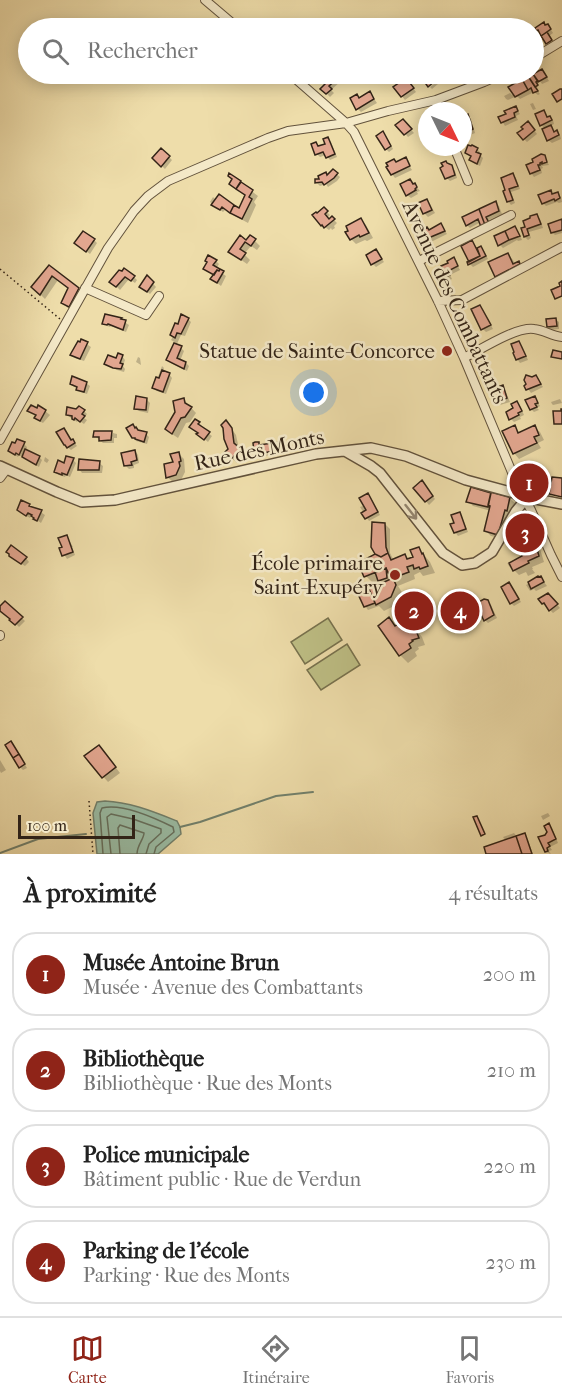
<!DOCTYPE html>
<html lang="fr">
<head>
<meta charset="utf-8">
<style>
  :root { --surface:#fff; --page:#f6f6f6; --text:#222; --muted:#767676; --line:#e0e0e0; --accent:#8f2418 }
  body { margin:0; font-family:"IM FELL French Canon",serif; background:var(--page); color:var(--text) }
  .compass { position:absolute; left:418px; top:102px; width:54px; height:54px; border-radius:50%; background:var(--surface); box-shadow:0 3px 15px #0003; rotate:133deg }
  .scale { position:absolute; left:18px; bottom:15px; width:117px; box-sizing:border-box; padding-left:6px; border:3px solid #332417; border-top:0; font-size:16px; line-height:21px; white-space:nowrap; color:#332417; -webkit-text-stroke:4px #f4e9c8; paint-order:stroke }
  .you { position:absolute; left:314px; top:393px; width:21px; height:21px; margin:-15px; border:4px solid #fff; border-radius:50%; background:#1a73e8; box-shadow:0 0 0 9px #1a73e833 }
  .badge { display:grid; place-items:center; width:39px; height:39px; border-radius:50%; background:var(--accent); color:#fff; font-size:20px; font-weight:700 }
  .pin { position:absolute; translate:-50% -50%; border:3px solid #fff; box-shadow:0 2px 6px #0006 }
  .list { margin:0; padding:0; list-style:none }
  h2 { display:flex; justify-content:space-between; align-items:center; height:78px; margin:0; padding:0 24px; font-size:26px }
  h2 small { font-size:20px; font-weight:400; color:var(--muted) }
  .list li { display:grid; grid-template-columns:39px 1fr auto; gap:18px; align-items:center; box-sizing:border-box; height:84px; margin:0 12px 12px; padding:0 12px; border:2px solid var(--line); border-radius:24px }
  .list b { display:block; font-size:22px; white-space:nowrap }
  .list p { margin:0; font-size:20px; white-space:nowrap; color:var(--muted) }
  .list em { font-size:20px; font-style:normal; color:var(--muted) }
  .icon { flex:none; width:33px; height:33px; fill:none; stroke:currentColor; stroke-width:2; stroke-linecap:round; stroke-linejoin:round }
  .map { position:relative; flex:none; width:562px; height:854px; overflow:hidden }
  .search { position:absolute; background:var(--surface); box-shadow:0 3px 15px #0003; left:18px; right:18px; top:18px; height:66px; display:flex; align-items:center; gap:15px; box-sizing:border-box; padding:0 21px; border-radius:33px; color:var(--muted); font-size:22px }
  .sheet { height:462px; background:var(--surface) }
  nav { display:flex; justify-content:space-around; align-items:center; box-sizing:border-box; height:84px; border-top:2px solid var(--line); background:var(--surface); font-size:16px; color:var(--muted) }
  nav a { display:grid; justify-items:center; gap:3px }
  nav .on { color:var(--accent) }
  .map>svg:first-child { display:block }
  .green { fill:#bebf85; stroke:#78724e; stroke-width:1.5 }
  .water { fill:#9abda5; stroke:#71806c; stroke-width:1.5 }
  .shadow { fill:#0003 }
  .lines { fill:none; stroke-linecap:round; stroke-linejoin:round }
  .shore { stroke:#66705e; stroke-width:1.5 }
  .stream { stroke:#71806c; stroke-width:2 }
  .building { fill:#e2a68f; stroke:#332417; stroke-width:1.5 }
  .minor-casing { stroke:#62523c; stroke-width:10 }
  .tertiary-casing { stroke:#62523c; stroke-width:12 }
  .path { stroke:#332417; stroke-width:1.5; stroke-dasharray:1.5 3; stroke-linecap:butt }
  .minor { stroke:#f4e9c8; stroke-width:8 }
  .tertiary { stroke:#f4e9c8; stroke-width:9 }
  .oneway { stroke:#948670 }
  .poi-dot { fill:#8f2418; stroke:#f4e9c8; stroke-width:2 }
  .labels { text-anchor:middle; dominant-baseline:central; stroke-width:5; stroke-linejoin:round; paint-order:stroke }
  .street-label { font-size:21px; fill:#332417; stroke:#f4e9c8 }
  .poi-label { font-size:21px; fill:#332417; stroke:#f4e9c8; text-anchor:end }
</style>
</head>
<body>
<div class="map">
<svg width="562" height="854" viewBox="0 0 562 854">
  <rect width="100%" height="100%" fill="#eda"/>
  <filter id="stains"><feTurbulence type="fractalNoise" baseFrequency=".00333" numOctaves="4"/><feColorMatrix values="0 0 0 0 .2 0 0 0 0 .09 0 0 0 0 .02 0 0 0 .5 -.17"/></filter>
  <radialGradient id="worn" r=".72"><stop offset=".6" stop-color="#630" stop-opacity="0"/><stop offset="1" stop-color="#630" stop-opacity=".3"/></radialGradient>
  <path class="green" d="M 328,618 L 342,640 L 305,664 L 291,642 Z
    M 347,644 L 360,665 L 321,690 L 307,670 Z"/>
  <path class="water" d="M 105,801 C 130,802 154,812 177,821 L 180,827 L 181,834 L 158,854 L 97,854 L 93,813 L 97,802 Z"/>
  <path class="shadow" d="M 548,25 L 553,33 L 549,36 L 552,42 L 549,44 L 537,29 Z
    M 326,74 L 334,74 L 340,82 L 331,90 L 334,93 L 330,97 L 322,89 L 327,84 L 325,75 Z
    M 516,74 L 520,74 L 524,80 L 532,75 L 537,83 L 538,87 L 535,88 L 540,94 L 538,95 L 534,92 L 520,99 L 517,96 L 508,100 L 506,99 L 504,96 L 510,93 L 512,95 L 515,94 L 521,81 Z
    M 535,74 L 545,74 L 549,81 L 542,84 Z
    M 443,77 L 444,79 L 432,89 L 430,87 Z
    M 409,83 L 416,92 L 405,100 L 395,88 Z
    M 370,93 L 377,103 L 361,112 L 358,109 L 360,99 Z
    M 533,103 L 536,109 L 533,110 L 530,104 Z
    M 515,107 L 520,114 L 516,116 L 518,120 L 505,126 L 500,118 Z
    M 544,112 L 548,118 L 550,117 L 553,120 L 554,124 L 550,126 L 555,133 L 557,132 L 560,135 L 561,139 L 552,143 L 548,140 L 546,129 L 541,125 Z
    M 468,116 L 471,119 L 475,133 L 468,136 L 463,130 L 463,118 Z
    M 406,124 L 414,133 L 408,137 L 398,125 Z
    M 531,126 L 537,134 L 527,142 L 524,139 Z
    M 386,136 L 393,149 L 389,152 L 386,149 Z
    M 328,138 L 331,142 L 337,157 L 330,160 L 326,155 L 320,157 L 317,154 L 316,143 L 320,147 L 327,144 Z
    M 477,149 L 480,152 L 479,154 L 483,158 L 480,166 L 474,163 L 471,160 L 472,157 L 466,153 Z
    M 162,150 L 172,160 L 165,169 L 154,158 Z
    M 544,157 L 549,165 L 542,166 L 543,168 L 541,169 L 542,173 L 534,177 L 531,173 Z
    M 405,159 L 412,170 L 395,178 L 392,174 L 397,163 Z
    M 445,163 L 455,171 L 457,178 L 450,181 L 447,178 Z
    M 333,171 L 340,177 L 337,181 L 328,187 L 326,184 L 320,186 L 317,183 L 328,177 Z
    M 513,175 L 516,178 L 520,189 L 511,192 L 515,203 L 511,205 L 508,201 L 505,192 Z
    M 240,182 L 258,196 L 254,202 L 256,205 L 248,223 L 237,217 L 226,209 L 223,212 L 210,202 L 213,197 L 216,200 L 240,210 L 246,197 L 234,187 Z
    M 415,185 L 420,191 L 417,192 L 418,194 L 411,198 L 407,195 Z
    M 550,192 L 554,195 L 557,194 L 561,197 L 562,202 L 559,203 L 557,202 L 546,206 L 543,203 Z
    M 427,201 L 430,204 L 435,213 L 428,217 L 424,213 L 420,204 Z
    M 496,203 L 499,206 L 502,214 L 489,220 L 491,227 L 481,222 L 470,228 L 467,225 Z
    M 324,209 L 330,215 L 327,218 L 329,220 L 332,218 L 337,223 L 334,226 L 335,228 L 332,230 L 331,228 L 329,230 L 322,225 Z
    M 536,215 L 540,219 L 543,228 L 529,232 L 531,238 L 528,240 L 525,237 L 526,228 Z
    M 361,220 L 366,225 L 373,238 L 367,241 L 365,240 L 356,244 L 351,239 L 350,232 Z
    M 562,221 L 562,233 L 555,235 L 552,232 Z
    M 441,225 L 447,234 L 431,242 L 427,238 L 430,231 Z
    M 515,228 L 518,231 L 522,240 L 518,241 L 517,240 L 503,248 L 500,245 L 496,237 Z
    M 241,237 L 247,242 L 255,241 L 260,246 L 257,250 L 251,246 L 244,254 L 250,260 L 247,264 L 230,252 Z
    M 94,240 L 97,243 L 90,254 L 79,246 Z
    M 472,242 L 478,249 L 481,248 L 484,251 L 488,259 L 473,267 L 470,264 Z
    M 376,251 L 384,262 L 376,267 L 373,264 Z
    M 508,254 L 513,260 L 515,264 L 518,263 L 523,268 L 502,282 L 497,277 L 490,263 Z
    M 454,259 L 460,270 L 450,275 L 452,279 L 450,280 L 447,276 L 443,267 Z
    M 216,261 L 219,264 L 216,269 L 226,276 L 221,286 L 212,279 L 220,276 L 205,268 Z
    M 50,267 L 83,294 L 74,311 L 68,308 L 62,302 L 69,289 L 58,280 L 45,299 L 33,287 Z
    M 120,272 L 134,277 L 137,280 L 135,283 L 129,279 L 120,290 L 115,285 Z
    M 147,277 L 156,287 L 150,294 L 145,290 Z
    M 480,307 L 483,310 L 493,329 L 486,332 L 483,329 Z
    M 188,319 L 191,322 L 185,336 L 181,335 L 176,346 L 181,348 L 184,351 L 180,361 L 186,363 L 189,366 L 187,371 L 171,363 L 168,360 L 176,343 L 171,340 L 179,326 Z
    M 555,319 L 559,322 L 559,329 L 551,330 L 548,326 Z
    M 123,321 L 129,325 L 126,332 L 111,326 L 110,327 L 107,326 L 104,323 Z
    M 82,341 L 91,347 L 84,361 L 75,358 L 72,355 Z
    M 518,343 L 522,346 L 528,360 L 520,363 L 517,359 Z
    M 122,356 L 125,360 L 123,366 L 125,369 L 124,372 L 117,370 L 106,363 L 117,360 Z
    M 138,357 L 140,358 L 141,365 L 136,362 Z
    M 162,366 L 164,368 L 162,372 L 169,374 L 172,378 L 166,394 L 157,391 L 154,388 Z
    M 536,377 L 543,387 L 531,393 L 526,386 L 528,385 L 532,378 Z
    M 86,383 L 90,386 L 87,394 L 81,392 L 78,388 L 71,384 Z
    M 502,387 L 505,390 L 510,402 L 500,405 L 496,402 Z
    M 534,397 L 540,406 L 537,408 L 539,410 L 534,412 L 531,409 Z
    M 146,399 L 150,403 L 148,413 L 139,411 L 136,408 Z
    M 183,399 L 196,413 L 190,422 L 186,423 L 178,438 L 172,434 Z
    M 560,399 L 562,403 L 553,405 L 552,404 L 551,402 Z
    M 517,403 L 520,406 L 524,415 L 520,417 L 521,419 L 514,422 L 511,419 Z
    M 29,410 L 45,411 L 50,415 L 43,423 L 39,421 L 36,418 L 37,416 Z
    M 84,411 L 87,414 L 84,418 L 87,420 L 84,424 L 78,420 L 77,422 L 71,418 L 67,415 Z
    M 199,423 L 202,426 L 201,428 L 212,436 L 208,442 L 191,427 Z
    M 514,427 L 520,433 L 534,427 L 540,432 L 544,440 L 538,443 L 541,448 L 519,459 L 514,453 Z
    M 231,428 L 236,435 L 239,449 L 245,455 L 237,463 L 226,453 L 230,449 Z
    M 64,429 L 77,446 L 71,450 L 65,445 Z
    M 137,431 L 146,434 L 149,437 L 147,444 L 136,441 L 133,437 Z
    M 111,433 L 113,435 L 113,433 L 117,434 L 117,438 L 114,438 L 114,443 L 103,443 L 95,436 Z
    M 24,444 L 27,447 L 26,451 L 39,457 L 42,460 L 39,467 L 19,455 L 18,457 L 9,451 Z
    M 258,444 L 260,446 L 281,445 L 285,448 L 286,453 L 266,456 L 263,453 L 259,453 L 255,450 Z
    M 135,451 L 138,455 L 139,463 L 134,465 L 134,468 L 129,469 L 126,466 Z
    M 179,454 L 184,459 L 185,472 L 181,480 L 173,482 L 167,477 Z
    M 45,457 L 49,460 L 47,463 L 44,461 Z
    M 73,460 L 76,463 L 70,477 L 66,475 L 65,477 L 59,475 L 55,472 Z
    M 99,463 L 103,466 L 102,473 L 82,473 L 79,469 Z
    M 539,478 L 544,483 L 543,496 L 531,494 L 525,488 Z
    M 425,485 L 435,499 L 429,505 L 415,488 Z
    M 368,495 L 371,498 L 380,515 L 369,521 L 360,507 L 365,505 Z
    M 509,498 L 515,503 L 503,539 L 491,536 L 486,531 L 491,511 L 473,506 L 468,501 Z
    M 36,509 L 45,515 L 41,523 L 31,516 L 30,518 L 21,513 Z
    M 459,513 L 462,517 L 468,532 L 458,536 L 455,532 Z
    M 385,524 L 390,529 L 390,553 L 394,561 L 405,555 L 410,560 L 415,558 L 418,548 L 430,562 L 435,573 L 423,576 L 420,572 L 414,575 L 415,579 L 398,586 L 403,594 L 398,604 L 384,611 L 379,606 L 368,610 L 365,606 L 360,594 L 384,585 L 380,581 L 373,583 L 366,576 L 375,556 Z
    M 526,531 L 540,549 L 544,562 L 532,567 L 533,569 L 532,569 L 535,573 L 528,576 L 526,572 L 519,575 L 510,566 L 511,569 L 507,563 L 509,564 L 524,557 Z
    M 67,537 L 73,547 L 72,547 L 75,555 L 67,559 L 61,549 L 64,548 Z
    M 26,558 L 29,562 L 25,566 L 14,559 Z
    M 538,578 L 541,578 L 547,586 L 536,591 L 534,589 L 530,591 L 526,585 Z
    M 512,587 L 521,602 L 514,606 L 511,603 Z
    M 540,600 L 555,602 L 560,608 L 553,613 Z
    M 487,602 L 491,605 L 497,618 L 488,623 L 485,620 Z
    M 5,603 L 25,621 L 19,627 L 0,608 Z
    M 410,606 L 417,614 L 422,628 L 416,630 L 422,637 L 425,645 L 418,647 L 419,649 L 415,652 L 417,656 L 408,663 L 400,655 L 380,626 L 389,619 L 396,627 L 406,620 Z
    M 14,746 L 27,768 L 23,770 L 20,767 Z
    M 104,752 L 120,773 L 108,782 L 86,757 Z
    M 0,760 L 6,770 L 1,773 L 0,771 Z
    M 548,813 L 550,816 L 543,820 L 541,816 Z
    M 549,825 L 552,828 L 558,843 L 550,847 L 552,850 L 549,851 L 551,854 L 546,852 L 546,836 L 548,832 Z
    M 514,833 L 517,837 L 524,835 L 527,838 L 533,854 L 488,854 L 506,841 L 503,837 Z"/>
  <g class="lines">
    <path class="shore" d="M 103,854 L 100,813 L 102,808 C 121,803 155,818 173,827 L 174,832 L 156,847 L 154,854
      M 111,854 L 107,817 L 111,814 L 133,819 L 161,829 L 161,833 L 149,844 L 146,854
      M 120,854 L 118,828 L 120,825 L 144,833 C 144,839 137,845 137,854"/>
    <path class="stream" d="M 180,827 L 200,822 L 276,796 L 313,792
      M 0,853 L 38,839 L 86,834"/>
  </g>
  <path class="building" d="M 544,22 L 545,25 L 548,24 L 551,29 L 541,36 L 538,30 L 536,31 L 535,28 Z
    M 547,32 L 552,40 L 546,44 L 541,36 Z
    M 542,69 L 547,77 L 538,82 L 533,74 Z
    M 324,74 L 334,74 L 338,78 L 329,86 L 332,89 L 326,94 L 320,89 L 325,84 L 321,80 L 324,76 L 323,75 Z
    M 427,74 L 441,74 L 442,75 L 428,87 L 421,77 Z
    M 533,74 L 538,81 L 536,82 L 538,85 L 535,87 L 528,76 Z
    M 528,76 L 538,91 L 533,93 L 531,88 L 528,90 L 522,79 Z
    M 406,78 L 414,88 L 401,97 L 393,87 Z
    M 522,79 L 528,90 L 515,97 L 508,87 Z
    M 560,89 L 562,89 L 562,99 L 557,102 L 552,94 Z
    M 370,91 L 374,99 L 356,110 L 350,98 L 357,94 L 359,98 Z
    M 516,106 L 518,111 L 514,113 L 515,117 L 501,123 L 498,117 L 506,114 L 504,111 Z
    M 544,110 L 547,117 L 550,116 L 552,120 L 540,126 L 535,114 Z
    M 468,114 L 473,129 L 463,134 L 463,117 Z
    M 403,119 L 412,129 L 404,135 L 395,125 Z
    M 528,121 L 535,130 L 523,140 L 517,133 L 523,129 L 521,127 Z
    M 551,125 L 554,132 L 557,130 L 559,135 L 547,141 L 542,129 Z
    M 383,131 L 391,146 L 385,150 L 376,136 Z
    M 328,137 L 335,154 L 326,158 L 323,152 L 315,155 L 311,144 L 316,142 L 318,146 L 325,144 L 323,139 Z
    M 468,145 L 471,146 L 472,145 L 478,148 L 476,152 L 481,154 L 477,164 L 469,160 L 471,156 L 465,153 Z
    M 161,148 L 170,156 L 161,167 L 152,158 Z
    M 541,154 L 545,155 L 547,162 L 542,164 L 542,162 L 540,163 L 540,165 L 538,165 L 540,170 L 530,174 L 526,165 L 533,162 L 532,159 Z
    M 406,157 L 410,166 L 391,175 L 386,167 L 388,166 L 386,163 L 394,159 L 396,162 Z
    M 446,161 L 447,163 L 452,165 L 455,175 L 445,179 L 440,168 L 443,166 L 441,163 Z
    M 333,169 L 338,173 L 334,178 L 324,185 L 322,182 L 315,183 L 315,179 L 319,179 L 318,176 L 326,172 L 327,175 Z
    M 229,173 L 241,181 L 236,189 L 229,184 L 232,179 L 228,176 Z
    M 513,173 L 518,186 L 509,189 L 513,200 L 507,202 L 503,191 L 505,190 L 501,178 Z
    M 410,179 L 413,184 L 415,183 L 417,187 L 415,189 L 416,190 L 406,196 L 400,184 Z
    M 241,182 L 253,190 L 249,197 L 252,199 L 242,219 L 230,213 L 234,205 L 239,208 L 245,195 L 236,189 Z
    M 551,190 L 552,194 L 558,192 L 560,198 L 555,201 L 554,199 L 542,204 L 538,195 Z
    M 219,194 L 234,205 L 230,213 L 222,207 L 220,210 L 211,205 Z
    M 427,199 L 432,210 L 423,214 L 418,203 Z
    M 496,201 L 499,211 L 486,217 L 489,223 L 485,225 L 479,209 Z
    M 324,207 L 328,211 L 325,214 L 329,219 L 332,216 L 335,219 L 324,228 L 322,225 L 321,226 L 312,215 L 316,212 L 317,213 Z
    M 479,209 L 485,225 L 481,227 L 478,219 L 466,226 L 462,217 Z
    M 537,214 L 541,224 L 527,229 L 529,235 L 524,237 L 521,228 L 525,227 L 523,221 L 530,218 L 530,216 Z
    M 361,218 L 369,233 L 360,237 L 359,235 L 350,240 L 345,232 L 348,231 L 346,226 Z
    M 562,219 L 562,230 L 551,233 L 548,224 Z
    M 441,223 L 445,231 L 426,239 L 421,230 L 427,227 L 429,230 Z
    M 515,226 L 520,236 L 509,240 L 505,231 Z
    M 83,231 L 95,239 L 86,252 L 74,243 Z
    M 505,231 L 509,240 L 498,246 L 494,236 Z
    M 240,235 L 246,240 L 250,235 L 256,239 L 251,246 L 245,242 L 240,249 L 246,253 L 241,260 L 228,252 Z
    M 472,240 L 480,256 L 469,262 L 461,246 Z
    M 481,246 L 486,256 L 468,265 L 467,262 L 480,256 L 477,248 Z
    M 376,249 L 382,259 L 371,265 L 366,255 Z
    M 508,253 L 513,264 L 519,261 L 520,264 L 495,277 L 488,262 Z
    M 208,255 L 217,260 L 213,265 L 220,269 L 219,271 L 217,270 L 214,275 L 203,269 L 207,262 L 205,261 Z
    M 454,257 L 458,266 L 448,271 L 450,275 L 446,277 L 441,266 L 448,263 L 447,261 Z
    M 49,265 L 79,288 L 69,307 L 61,303 L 68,288 L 52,276 L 40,295 L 31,287 Z
    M 124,268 L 135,276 L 131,281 L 125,277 L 116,287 L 109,282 L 119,270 L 122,271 Z
    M 220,269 L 224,271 L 217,283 L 210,279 L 217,270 L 219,271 Z
    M 147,275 L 154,282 L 147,292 L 139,287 Z
    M 562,281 L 562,296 L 555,299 L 551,290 L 560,286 L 559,283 Z
    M 480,305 L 491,325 L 481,330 L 471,309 Z
    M 105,314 L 122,318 L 121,319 L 126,320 L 123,330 L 108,324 L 107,325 L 102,324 Z
    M 181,314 L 189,318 L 181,334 L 177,333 L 175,338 L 170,335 L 175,323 L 178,324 Z
    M 556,318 L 557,326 L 547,327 L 546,319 Z
    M 81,339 L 88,342 L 80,359 L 70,355 L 78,341 L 80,342 Z
    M 519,341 L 526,356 L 516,360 L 513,353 L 514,352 L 511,344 Z
    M 174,343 L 182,346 L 177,358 L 186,362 L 184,369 L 166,360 Z
    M 553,350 L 562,352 L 562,359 L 551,357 Z
    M 118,353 L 123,355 L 120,363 L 123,364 L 121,369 L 113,368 L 104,364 L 108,355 L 116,358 Z
    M 162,370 L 170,373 L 163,392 L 152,388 L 156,377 L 159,378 Z
    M 526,375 L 532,377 L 536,375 L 541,384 L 526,390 L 524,386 L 526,384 L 524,380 Z
    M 72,376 L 87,382 L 84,392 L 76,390 L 77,387 L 70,384 Z
    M 503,385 L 507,398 L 495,403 L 490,390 Z
    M 136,396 L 147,398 L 146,410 L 134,409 Z
    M 535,396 L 538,403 L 535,404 L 537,407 L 530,410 L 525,400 Z
    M 184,398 L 185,403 L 192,407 L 185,417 L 181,418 L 172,434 L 165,429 L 175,412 L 173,401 Z
    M 517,401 L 522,411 L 518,413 L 519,415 L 509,420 L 506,412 L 513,408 L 511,404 Z
    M 31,405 L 37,408 L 38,405 L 46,410 L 40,421 L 34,418 L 36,415 L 27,411 Z
    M 79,406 L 85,410 L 82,414 L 85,416 L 80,422 L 75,418 L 74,420 L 72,419 L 72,416 L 66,415 L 67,407 L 76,409 Z
    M 561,409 L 562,409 L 562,424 L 554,424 L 553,411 L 561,411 Z
    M 195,419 L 200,422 L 198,424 L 210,432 L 204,440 L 196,434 L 198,433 L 189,427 Z
    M 226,420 L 232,428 L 234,443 L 241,449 L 231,459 L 224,453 L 228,449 L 224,439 L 223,428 L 221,425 Z
    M 133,424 L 135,428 L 136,427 L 138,430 L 147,432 L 144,442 L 135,439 L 135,438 L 132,438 L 126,428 Z
    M 515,425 L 518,433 L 535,425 L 539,435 L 534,437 L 537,443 L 513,454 L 502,431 Z
    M 64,428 L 71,440 L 73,439 L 75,443 L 67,448 L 65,445 L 64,445 L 56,432 Z
    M 94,431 L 112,431 L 111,440 L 99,441 L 99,437 L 93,437 Z
    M 17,439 L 25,442 L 19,455 L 16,453 L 15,455 L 8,451 L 12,442 L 15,443 Z
    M 255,442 L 259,442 L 259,445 L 280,442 L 282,444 L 284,450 L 261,453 L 260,450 L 254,451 L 253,443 Z
    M 25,449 L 40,456 L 36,465 L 22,457 Z
    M 135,450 L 137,460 L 131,462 L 132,465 L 124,466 L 121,453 Z
    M 179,452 L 181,461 L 179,462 L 180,466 L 176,475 L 166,478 L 164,464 L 173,462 L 170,454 Z
    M 66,456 L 74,458 L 67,475 L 62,473 L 62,475 L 54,472 L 58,460 L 64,463 Z
    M 79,459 L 100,461 L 99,470 L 78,470 Z
    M 518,474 L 539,476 L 538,492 L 524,489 Z
    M 552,477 L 562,478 L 562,497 L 549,494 Z
    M 422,480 L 433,496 L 425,502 L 413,488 Z
    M 471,487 L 491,493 L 488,507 L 466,502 Z
    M 491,492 L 510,497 L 507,511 L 505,510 L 498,535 L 484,531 L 490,506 L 488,505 Z
    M 368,493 L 378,512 L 365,519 L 361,513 L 366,510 L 359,498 Z
    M 21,500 L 30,504 L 29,506 L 42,510 L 37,521 L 33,519 L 34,518 L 31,516 L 32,515 L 28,513 L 26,516 L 17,510 Z
    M 460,512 L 466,529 L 454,533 L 450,524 L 454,523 L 451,515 Z
    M 372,522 L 385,523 L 386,547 L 388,553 L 381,557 L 375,554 L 371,547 Z
    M 526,529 L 533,543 L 535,542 L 539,556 L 528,561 L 529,563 L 513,571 L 509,563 L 522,556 L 517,545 L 523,542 L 519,533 Z
    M 67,535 L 73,552 L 62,556 L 59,548 L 62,547 L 58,538 Z
    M 11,545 L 27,557 L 21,564 L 9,556 L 9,554 L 6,552 Z
    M 419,547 L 422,554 L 423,553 L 428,566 L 420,569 L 419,567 L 414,569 L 413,565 L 407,567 L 409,572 L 393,578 L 396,585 L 391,597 L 376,605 L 369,589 L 391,579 L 386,568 L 364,577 L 358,563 L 375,554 L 381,557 L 388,553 L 391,560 L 405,554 L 407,559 L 413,557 L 410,550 Z
    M 386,568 L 387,578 L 378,581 L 375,572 Z
    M 538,576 L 539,577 L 541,576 L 544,582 L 531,589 L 528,582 Z
    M 509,582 L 519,599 L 510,604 L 501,587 Z
    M 369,589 L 375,603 L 364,607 L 358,594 Z
    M 548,593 L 558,604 L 549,611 L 544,603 L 542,604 L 538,599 Z
    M 484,599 L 488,600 L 494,615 L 484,621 L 477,606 L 479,605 L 477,603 Z
    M 5,601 L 23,617 L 15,625 L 9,620 L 10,619 L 0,611 L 0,606 Z
    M 411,605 L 416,621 L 409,623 L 411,630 L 415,628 L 419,638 L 412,640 L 413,641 L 409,644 L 411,648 L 399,656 L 378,626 L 389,617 L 395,626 L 404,620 L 400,608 Z
    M 11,741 L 19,754 L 13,758 L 5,745 Z
    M 99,745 L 116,767 L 102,778 L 84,756 Z
    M 19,754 L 25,764 L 19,768 L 13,758 Z
    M 477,816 L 485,834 L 481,836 L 473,817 Z
    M 549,823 L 556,839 L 548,843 L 550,846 L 547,848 L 548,851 L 545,852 L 538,837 L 545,835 L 547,832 L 544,826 Z
    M 525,833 L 532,854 L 522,854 L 516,836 Z
    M 516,836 L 522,854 L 486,854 L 484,847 Z"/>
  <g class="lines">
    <defs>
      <path id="minor" d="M 205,0 L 238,28
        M 534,58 L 562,41
        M 290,74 L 346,123 L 354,132 L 438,301 L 464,358 L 519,489 L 531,510 L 551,555 L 562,577
        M 436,100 L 440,111
        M 454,147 L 468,181
        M 419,261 L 511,215
        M 85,288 L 146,315 L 159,296
        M 438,301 L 462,300 L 562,247
        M 464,358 C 480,350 517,326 534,329 C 544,330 552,336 562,337
        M 0,440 L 108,248 L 134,211 L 148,196 L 168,181 L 268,138 L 288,131 L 346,123 L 388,111 L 436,100 L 484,82 L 502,74
        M 0,478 L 6,470
        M 0,635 L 0,636"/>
      <path id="tertiary" d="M 345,451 L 371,466 L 380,473 L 443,553 L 462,565 L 475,563 L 492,552 L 516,511 L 525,500
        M 0,466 L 57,492 L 82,502 L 115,500 L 316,454 L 371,448 L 406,456 L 466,480 L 514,493 L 525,500
        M 525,500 L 536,499 L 562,504"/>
    </defs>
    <use href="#minor" class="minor-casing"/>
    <use href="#tertiary" class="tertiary-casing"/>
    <path class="path" d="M 0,269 L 60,319
      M 89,801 L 93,854"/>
    <use href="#minor" class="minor"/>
    <use href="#tertiary" class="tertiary"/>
  </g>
  <defs><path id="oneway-shaft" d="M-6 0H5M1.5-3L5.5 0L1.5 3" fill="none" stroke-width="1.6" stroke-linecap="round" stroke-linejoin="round" transform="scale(1.5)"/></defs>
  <use class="oneway" href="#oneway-shaft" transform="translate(411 512) rotate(52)"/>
  <g class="poi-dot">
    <circle cx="447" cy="351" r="6"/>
    <circle cx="395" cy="575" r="6"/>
  </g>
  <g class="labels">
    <g class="street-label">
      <text transform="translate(455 302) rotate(65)">Avenue des Combattants</text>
      <text transform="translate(259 450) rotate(-12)">Rue des Monts</text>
    </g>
    <g class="poi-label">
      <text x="435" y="351">Statue de Sainte-Concorce</text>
      <text x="383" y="563">École primaire<tspan x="383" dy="24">Saint-Exupéry</tspan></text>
    </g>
  </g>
  <rect width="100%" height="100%" filter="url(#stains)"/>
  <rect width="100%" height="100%" fill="url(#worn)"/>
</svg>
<svg class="compass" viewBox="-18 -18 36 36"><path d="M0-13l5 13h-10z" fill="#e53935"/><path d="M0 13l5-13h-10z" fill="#767676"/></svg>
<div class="scale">100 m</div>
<div class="you"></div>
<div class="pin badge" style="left:529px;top:483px">1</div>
<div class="pin badge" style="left:414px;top:611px">2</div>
<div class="pin badge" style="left:525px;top:533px">3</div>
<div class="pin badge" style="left:460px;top:611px">4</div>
<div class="search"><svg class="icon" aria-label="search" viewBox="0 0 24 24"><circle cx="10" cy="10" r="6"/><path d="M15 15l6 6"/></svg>Rechercher</div>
</div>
<section class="sheet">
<h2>À proximité<small>4 résultats</small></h2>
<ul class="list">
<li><span class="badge">1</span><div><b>Musée Antoine Brun</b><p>Musée · Avenue des Combattants</p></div><em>200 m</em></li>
<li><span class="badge">2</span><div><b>Bibliothèque</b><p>Bibliothèque · Rue des Monts</p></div><em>210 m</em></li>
<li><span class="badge">3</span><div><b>Police municipale</b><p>Bâtiment public · Rue de Verdun</p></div><em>220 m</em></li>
<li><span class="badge">4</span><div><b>Parking de l'école</b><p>Parking · Rue des Monts</p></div><em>230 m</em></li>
</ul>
</section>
<nav>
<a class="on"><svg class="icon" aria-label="map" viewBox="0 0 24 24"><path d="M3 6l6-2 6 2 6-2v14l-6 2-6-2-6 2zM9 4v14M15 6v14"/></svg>Carte</a>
<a><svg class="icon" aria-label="directions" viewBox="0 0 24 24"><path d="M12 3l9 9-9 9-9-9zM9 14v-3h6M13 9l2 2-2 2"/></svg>Itinéraire</a>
<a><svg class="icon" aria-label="saved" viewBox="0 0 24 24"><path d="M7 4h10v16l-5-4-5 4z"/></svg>Favoris</a>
</nav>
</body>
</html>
